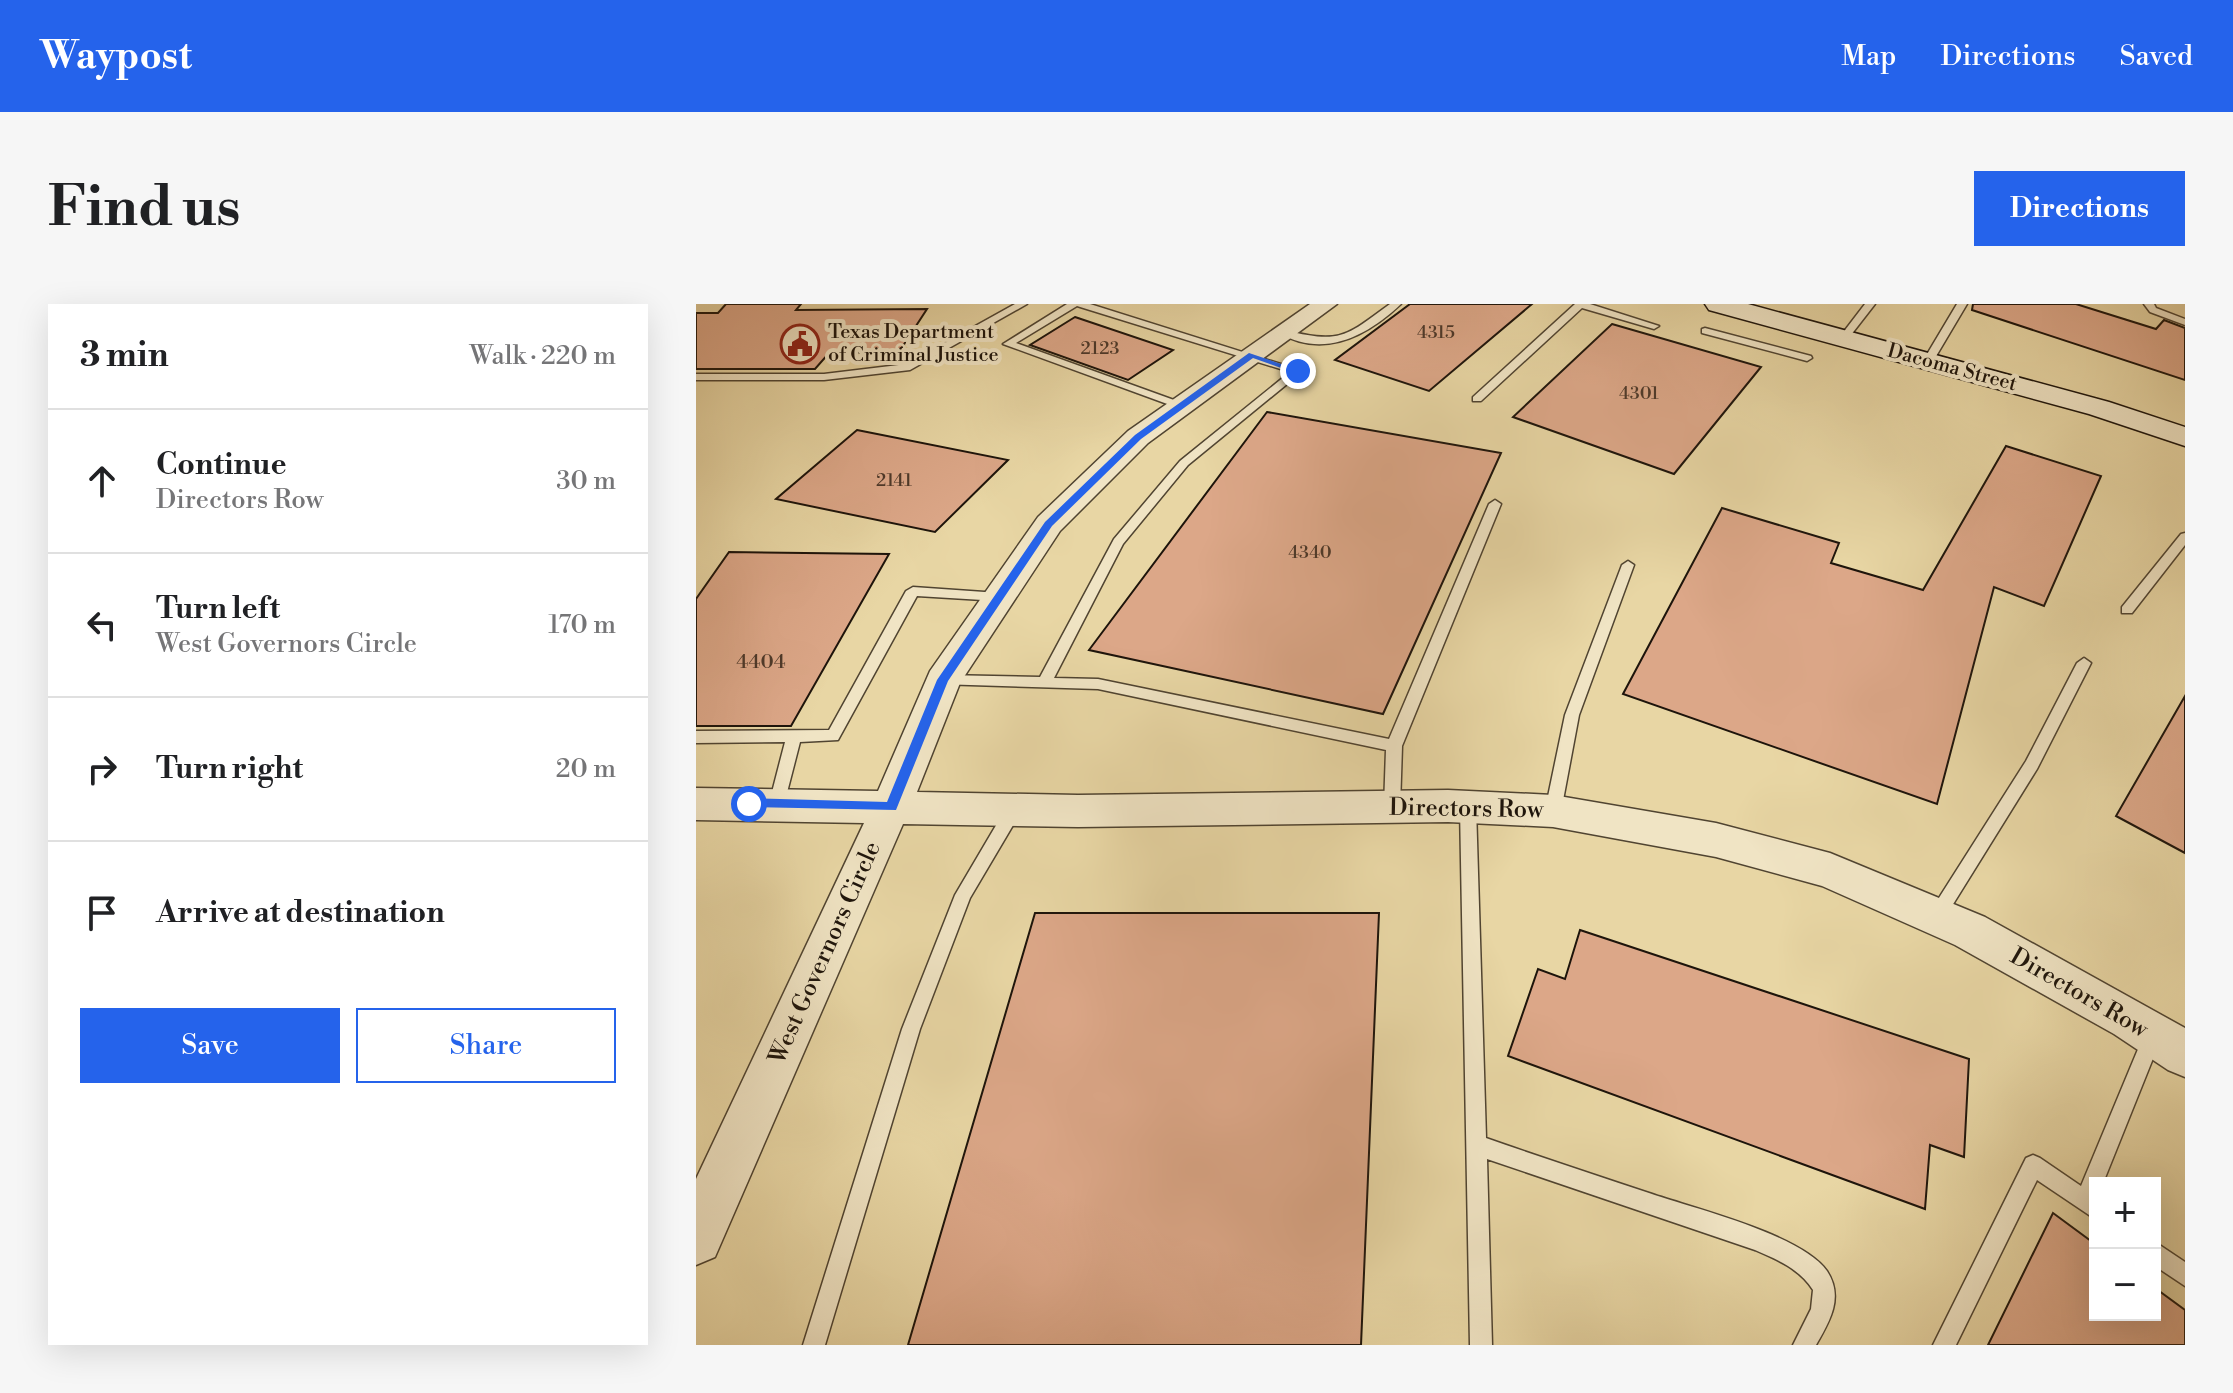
<!DOCTYPE html>
<html lang="en">
<head>
<meta charset="utf-8">
<style>
  :root { --surface:#fff; --page:#f6f6f6; --text:#202124; --muted:#757577; --line:#e0e0e0; --accent:#2563eb }
  body { margin:0; font-family:"Libre Bodoni",serif; background:var(--page); color:var(--text) }
  .controls { position:absolute; right:24px; bottom:24px; display:grid; overflow:hidden; border-radius:0px; box-shadow:0 8px 32px #0002 }
  .controls button { width:72px; height:72px; display:grid; place-items:center; padding:0; border:0; border-bottom:2px solid var(--line); background:var(--surface); color:var(--text); font:40px sans-serif }
  .stop { position:absolute; width:24px; height:24px; margin:-18px; border:6px solid #2563eb; border-radius:50%; background:#fff }
  .stop.end { background:#2563eb; border-color:#fff; box-shadow:0 2px 8px #0008 }
  .list { margin:0; padding:0; list-style:none }
  h2 { display:flex; justify-content:space-between; align-items:center; height:104px; margin:0; padding:0 32px; font-size:34px }
  h2 small { font-size:26px; font-weight:400; color:var(--muted) }
  .list li { display:grid; grid-template-columns:52px 1fr auto; gap:24px; align-items:center; box-sizing:border-box; height:144px; padding:0 32px; border-top:2px solid var(--line) }
  .list b { display:block; font-size:30px; white-space:nowrap }
  .list p { margin:0; font-size:26px; white-space:nowrap; color:var(--muted) }
  .list em { font-size:26px; font-style:normal; color:var(--muted) }
  .actions { display:flex; gap:16px; padding:24px 32px }
  .actions a { flex:1; padding:18px 0; border:2px solid var(--accent); border-radius:0px; text-align:center; font-size:28px; color:var(--accent) }
  .actions .main { background:var(--accent); color:#fff }
  .icon { flex:none; width:44px; height:44px; fill:none; stroke:currentColor; stroke-width:2; stroke-linecap:round; stroke-linejoin:round }
  .map { position:relative; flex:none; width:1489px; height:1041px; overflow:hidden; border-radius:0px }
  header { display:flex; align-items:center; gap:48px; box-sizing:border-box; height:112px; padding:0 40px; background:var(--accent); color:#fff }
  header strong { font-size:38px }
  nav { display:flex; gap:44px; margin-inline-start:auto; font-size:28px }
  .intro { display:flex; align-items:center; justify-content:space-between; box-sizing:border-box; height:192px; padding:0 48px }
  h1 { margin:0; font-size:56px }
  .button { padding:20px 36px; border-radius:0px; background:var(--accent); color:#fff; font-size:28px; font-weight:700 }
  main { display:flex; gap:48px; padding:0 48px }
  aside { flex:1; background:var(--surface); border-radius:0px; box-shadow:0 8px 32px #0002 }
  .map>svg:first-child { display:block }
  .building { fill:#dca788; stroke:#1d140b; stroke-width:2 }
  .lines { fill:none; stroke-linecap:round; stroke-linejoin:round }
  .service-casing { stroke:#504431; stroke-width:3 }
  .tertiary-casing { stroke:#504431; stroke-width:3 }
  .secondary-casing { stroke:#1d140b; stroke-width:3 }
  .service { fill:#f0e4c4; fill-rule:evenodd }
  .tertiary { fill:#f0e4c4; fill-rule:evenodd }
  .secondary { fill:#f0e4c4; fill-rule:evenodd }
  .route { fill:#2563eb }
  .labels { text-anchor:middle; dominant-baseline:central; stroke-width:8; stroke-linejoin:round; paint-order:stroke }
  .far-number-label { font-size:18px; fill:#4d392a }
  .far-poi-label { font-size:20px; fill:#1d140b; stroke:#f0e4c4; text-anchor:start }
  .far-street-label { font-size:20px; fill:#1d140b; stroke:#f0e4c4 }
  .number-label { font-size:20px; fill:#4d392a }
  .street-label { font-size:24px; fill:#1d140b; stroke:#f0e4c4 }
</style>
</head>
<body>
<header>
<strong>Waypost</strong>
<nav><a>Map</a><a>Directions</a><a>Saved</a></nav>
</header>
<div class="intro"><h1>Find us</h1><a class="button">Directions</a></div>
<main>
<aside>
<h2>3 min<small>Walk · 220 m</small></h2>
<ul class="list">
<li><svg class="icon" aria-label="ahead" viewBox="0 0 24 24"><path d="M12 20V5M6 11l6-6 6 6"/></svg><div><b>Continue</b><p>Directors Row</p></div><em>30 m</em></li>
<li><svg class="icon" aria-label="left" viewBox="0 0 24 24"><path d="M17 20v-9H6M10 6l-5 5 5 5"/></svg><div><b>Turn left</b><p>West Governors Circle</p></div><em>170 m</em></li>
<li><svg class="icon" aria-label="right" viewBox="0 0 24 24"><path d="M7 20v-9h11M14 6l5 5-5 5"/></svg><div><b>Turn right</b></div><em>20 m</em></li>
<li><svg class="icon" aria-label="arrive" viewBox="0 0 24 24"><path d="M6 21V4h12l-3 4 3 4H6"/></svg><div><b>Arrive at destination</b></div></li>
</ul>
<div class="actions"><a class="main">Save</a><a>Share</a></div>
</aside>
<div class="map">
<svg width="1489" height="1041" viewBox="0 0 1489 1041">
  <rect width="100%" height="100%" fill="#e8d6a4"/>
  <filter id="stains"><feTurbulence type="fractalNoise" baseFrequency=".0025" numOctaves="4"/><feColorMatrix values="0 0 0 0 .2 0 0 0 0 .09 0 0 0 0 .02 0 0 0 .5 -.17"/></filter>
  <radialGradient id="worn" r=".72"><stop offset=".6" stop-color="#630" stop-opacity="0"/><stop offset="1" stop-color="#630" stop-opacity=".3"/></radialGradient>
  <path class="building" d="M 30,0 L 105,0 L 100,6 L 231,5 L 203,48 L 133,49 L 119,65 L 0,65 L 0,9 L 22,9 Z
    M 714,0 L 836,0 L 733,87 L 639,56 Z
    M 1277,0 L 1380,0 L 1460,25 L 1468,16 L 1489,24 L 1489,76 L 1276,6 Z
    M 379,13 L 477,46 L 432,76 L 334,41 Z
    M 916,20 L 1065,63 L 978,170 L 817,113 Z
    M 571,108 L 805,149 L 687,410 L 393,346 Z
    M 161,126 L 312,156 L 239,228 L 80,195 Z
    M 1310,142 L 1405,172 L 1348,302 L 1298,283 L 1241,500 L 927,390 L 1026,204 L 1143,239 L 1135,259 L 1227,286 Z
    M 33,248 L 193,250 L 95,422 L 0,422 L 0,295 Z
    M 1489,392 L 1489,549 L 1420,512 Z
    M 339,609 L 683,609 L 665,1041 L 212,1041 Z
    M 884,626 L 1273,755 L 1268,853 L 1234,841 L 1229,905 L 812,752 L 842,665 L 869,675 Z
    M 1357,909 L 1399,940 L 1399,1011 L 1459,1011 L 1459,984 L 1489,1006 L 1489,1041 L 1292,1041 Z"/>
  <g class="lines">
    <defs>
      <path id="service" d="M 319,0 L 331,0 L 214,66 L 128,76 L 0,76 L 0,70 L 128,70 L 211,60 Z
        M 371,0 L 394,0 L 607,67 L 492,161 L 427,240 L 358,374 L 402,375 L 693,435 L 793,200 L 799,196 L 805,200 L 706,442 L 704,503 L 702,508 L 690,508 L 688,503 L 690,446 L 402,385 L 242,380 L 240,376 L 247,371 L 344,373 L 418,235 L 484,157 L 594,68 L 381,2 L 320,39 L 489,100 L 490,102 L 485,105 L 307,40 Z
        M 694,0 L 705,0 C 671,32 628,55 583,29 L 588,26 C 645,40 649,33 694,0 Z
        M 879,0 L 894,0 L 963,22 L 958,25 L 886,4 L 785,97 L 777,97 L 777,93 Z
        M 1169,0 L 1179,0 L 1151,36 L 1145,36 L 1143,34 Z
        M 1261,0 L 1271,0 L 1236,59 L 1228,59 L 1227,57 Z
        M 1448,0 L 1458,0 L 1460,4 L 1489,15 L 1489,21 L 1454,8 Z
        M 1009,24 L 1115,52 L 1116,54 L 1111,57 L 1006,29 L 1006,25 Z
        M 1489,229 L 1489,241 L 1436,309 L 1426,309 L 1426,303 L 1485,230 Z
        M 932,257 L 938,261 L 883,411 L 865,507 L 863,512 L 851,512 L 849,507 L 869,411 L 926,261 Z
        M 217,283 L 303,289 L 310,293 L 303,297 L 221,292 L 142,436 L 104,438 L 87,504 L 75,504 L 73,500 L 89,438 L 0,439 L 0,427 L 133,426 L 210,287 Z
        M 1388,354 L 1395,359 L 1341,465 L 1246,618 L 1240,621 L 1234,618 L 1231,613 L 1234,608 L 1330,457 L 1381,359 Z
        M 772,497 L 778,498 L 780,503 L 790,834 C 844,853 899,871 953,889 C 996,904 1105,930 1131,967 C 1148,993 1134,1017 1120,1041 L 1097,1041 L 1115,1005 L 1117,986 C 1104,965 1080,955 1059,946 L 791,855 L 796,1041 L 774,1041 L 764,503 L 766,498 Z
        M 318,500 L 324,501 L 326,506 L 274,594 L 224,725 L 129,1041 L 107,1041 L 206,725 L 259,591 L 312,501 Z
        M 1457,723 L 1464,726 L 1466,732 L 1407,879 L 1399,879 L 1399,915 L 1341,876 L 1260,1041 L 1237,1041 L 1330,854 L 1337,851 L 1344,854 L 1385,882 L 1450,726 Z
        M 1459,938 L 1489,958 L 1489,982 L 1459,962 Z"/>
      <path id="tertiary" d="M 614,0 L 641,0 L 452,139 L 364,227 L 264,379 L 221,488 L 382,491 L 752,486 L 857,491 L 1020,519 L 1134,549 L 1289,613 L 1489,724 L 1489,773 L 1472,766 L 1418,730 L 1259,641 L 1126,582 L 1020,553 L 857,523 L 752,518 L 382,523 L 207,520 L 19,953 L 0,961 L 0,875 L 168,519 L 0,516 L 0,484 L 182,487 L 234,367 L 342,213 L 432,127 Z"/>
      <path id="secondary" d="M 1009,0 L 1052,0 L 1413,98 L 1489,123 L 1489,142 L 1393,110 L 1013,6 Z"/>
    </defs>
    <use href="#service" class="service-casing"/>
    <use href="#tertiary" class="tertiary-casing"/>
    <use href="#secondary" class="secondary-casing"/>
    <use href="#service" class="service"/>
    <use href="#tertiary" class="tertiary"/>
    <use href="#secondary" class="secondary"/>
  </g>
  <path class="route" d="M 553,49 L 606,67 L 599,69 L 557,54 L 445,135 L 356,222 L 252,377 L 200,506 L 48,503 L 47,500 L 53,494 L 191,498 L 241,376 L 349,218 L 439,131 Z"/>
  <defs>
    <symbol id="civic-ring" viewBox="-11 -11 22 22"><circle r="9.5" fill="#f0e4c4" stroke="#8f2418" stroke-width="1.5"/><path d="M-.6-6.5H3V-4.5H.6V-3L4-1V1h2V6H-6V1h2V-1L-.6-3ZM-1.2 2.5V6h2.4V2.5Z" fill="#8f2418"/></symbol>
  </defs>
  <g fill-rule="evenodd">
    <use href="#civic-ring" x="82" y="18" width="44" height="44"/>
  </g>
  <g class="labels">
    <g class="far-number-label">
      <text x="740" y="28">4315</text>
      <text x="404" y="44">2123</text>
      <text x="943" y="89">4301</text>
      <text x="198" y="176">2141</text>
      <text x="614" y="248">4340</text>
    </g>
    <g class="far-poi-label">
      <text x="132" y="28">Texas Department<tspan x="132" dy="23">of Criminal Justice</tspan></text>
    </g>
    <g class="far-street-label">
      <text transform="translate(1256 64) rotate(15)">Dacoma Street</text>
    </g>
    <g class="number-label">
      <text x="65" y="358">4404</text>
    </g>
    <g class="street-label">
      <text transform="translate(770 505) rotate(1)">Directors Row</text>
      <text transform="translate(129 649) rotate(-66)">West Governors Circle</text>
      <text transform="translate(1383 689) rotate(30)">Directors Row</text>
    </g>
  </g>
  <rect width="100%" height="100%" filter="url(#stains)"/>
  <rect width="100%" height="100%" fill="url(#worn)"/>
</svg>
<div class="controls">
<button>+</button>
<button>−</button>
</div>
<div class="stop" style="left:53px;top:500px"></div>
<div class="stop end" style="left:602px;top:67px"></div>
</div>
</main>
</body>
</html>
